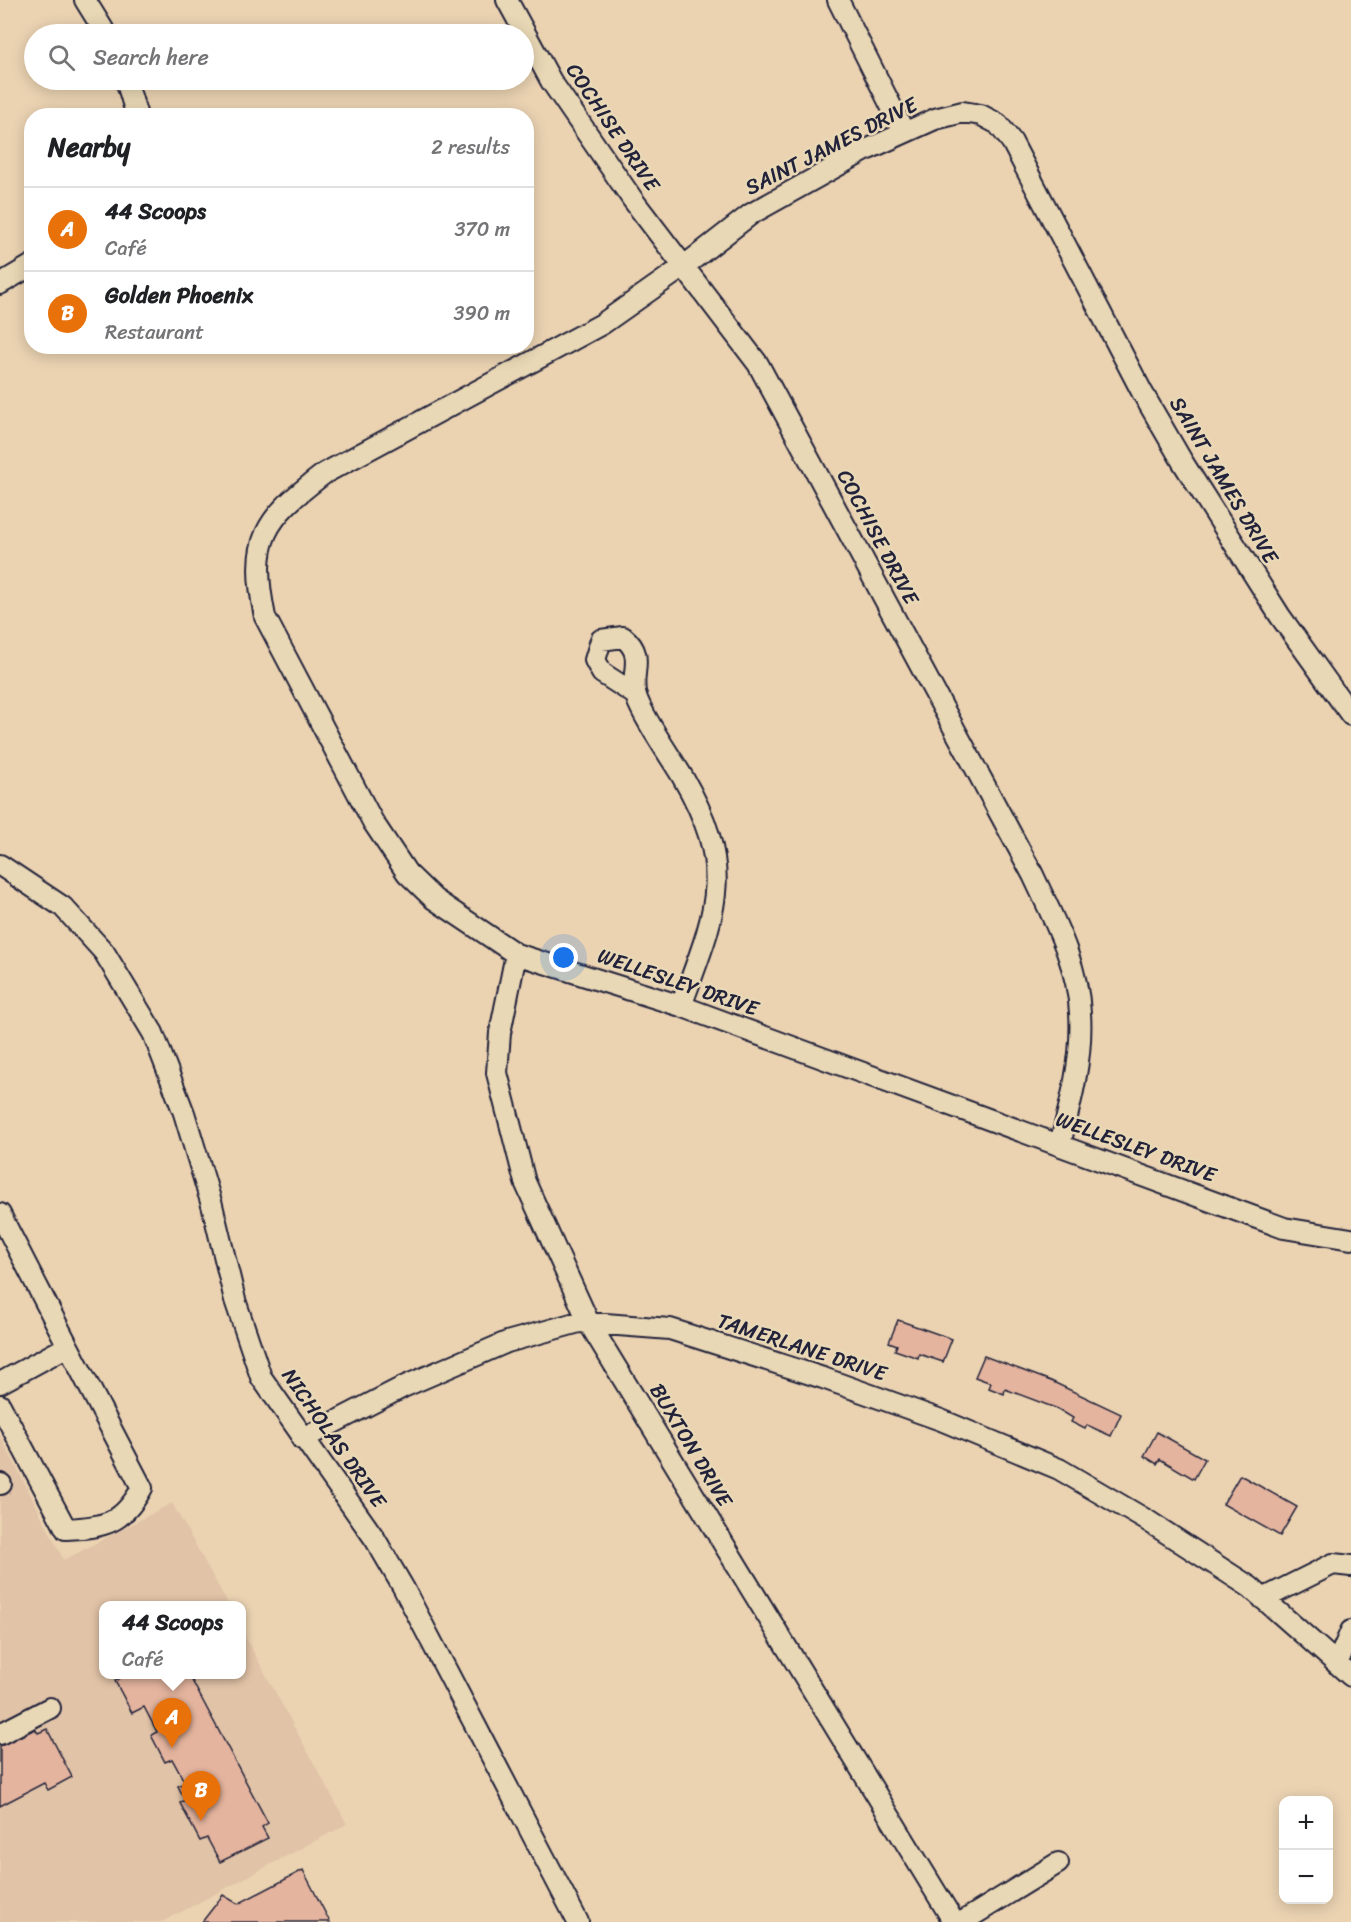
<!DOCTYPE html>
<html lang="en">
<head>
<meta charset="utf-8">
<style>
  :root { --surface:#fff; --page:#f2f2f2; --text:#202124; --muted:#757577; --line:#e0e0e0; --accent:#0f766e }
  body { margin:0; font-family:Sriracha,sans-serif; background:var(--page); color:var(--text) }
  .controls { position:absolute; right:18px; bottom:18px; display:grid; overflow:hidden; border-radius:12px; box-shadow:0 3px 15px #0003 }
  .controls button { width:54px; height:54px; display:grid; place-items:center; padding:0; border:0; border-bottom:2px solid var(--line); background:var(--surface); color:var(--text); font:30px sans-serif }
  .you { position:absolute; left:564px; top:958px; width:21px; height:21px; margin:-15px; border:4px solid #fff; border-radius:50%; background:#1a73e8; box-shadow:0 0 0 9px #1a73e833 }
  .badge { display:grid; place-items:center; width:39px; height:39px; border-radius:50%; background:var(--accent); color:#fff; font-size:20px; font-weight:700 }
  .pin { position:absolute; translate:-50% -50px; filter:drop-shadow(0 2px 3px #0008) }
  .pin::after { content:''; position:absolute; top:32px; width:21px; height:18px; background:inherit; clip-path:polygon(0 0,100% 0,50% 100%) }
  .popup { position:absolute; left:99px; top:1601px; width:147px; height:78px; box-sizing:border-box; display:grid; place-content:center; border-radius:12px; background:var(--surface); filter:drop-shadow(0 2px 4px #0005); font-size:20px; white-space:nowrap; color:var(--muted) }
  .popup b { font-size:22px; color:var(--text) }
  .popup::after { content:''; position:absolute; left:50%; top:100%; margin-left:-12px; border:12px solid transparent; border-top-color:var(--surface) }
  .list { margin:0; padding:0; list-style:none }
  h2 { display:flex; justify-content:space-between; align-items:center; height:78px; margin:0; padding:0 24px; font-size:26px }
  h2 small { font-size:20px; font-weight:400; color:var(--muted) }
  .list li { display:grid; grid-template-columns:39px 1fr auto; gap:18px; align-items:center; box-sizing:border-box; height:84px; padding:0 24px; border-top:2px solid var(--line) }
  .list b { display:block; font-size:22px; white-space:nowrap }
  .list p { margin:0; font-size:20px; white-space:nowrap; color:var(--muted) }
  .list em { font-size:20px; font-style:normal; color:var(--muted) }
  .icon { flex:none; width:33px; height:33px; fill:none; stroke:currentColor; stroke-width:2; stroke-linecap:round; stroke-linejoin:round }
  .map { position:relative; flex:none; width:1351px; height:1922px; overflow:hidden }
  .search { position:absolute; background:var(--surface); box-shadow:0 3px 15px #0003; left:24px; top:24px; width:510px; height:66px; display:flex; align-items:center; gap:15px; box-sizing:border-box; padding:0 21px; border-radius:33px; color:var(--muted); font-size:22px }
  .panel { position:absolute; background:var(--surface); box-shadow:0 3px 15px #0003; left:24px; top:108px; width:510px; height:246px; border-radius:24px }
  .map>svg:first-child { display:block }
  .built { fill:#e1c3a7 }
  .building { fill:#e4b49e; stroke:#22223b; stroke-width:1.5 }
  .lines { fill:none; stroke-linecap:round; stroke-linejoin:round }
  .minor-casing { stroke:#22223b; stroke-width:24 }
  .minor { stroke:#e9d8b5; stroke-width:20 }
  .labels { text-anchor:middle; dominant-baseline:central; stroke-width:5; stroke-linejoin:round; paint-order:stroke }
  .street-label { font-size:21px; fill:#22223b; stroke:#e9d8b5 }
</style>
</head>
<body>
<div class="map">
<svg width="1351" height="1922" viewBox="0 0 1351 1922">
  <rect width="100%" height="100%" fill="#ebd3b2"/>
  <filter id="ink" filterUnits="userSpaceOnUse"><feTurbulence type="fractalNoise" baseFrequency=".0167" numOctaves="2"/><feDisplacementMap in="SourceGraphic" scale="12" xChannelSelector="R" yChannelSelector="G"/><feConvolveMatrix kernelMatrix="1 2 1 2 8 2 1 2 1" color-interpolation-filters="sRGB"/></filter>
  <g filter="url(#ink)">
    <path class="built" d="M 0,1435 L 64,1560 L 172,1503 L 229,1605 L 103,1606 L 103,1674 L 241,1674 L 241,1629 L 347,1824 L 162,1922 L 0,1922 Z"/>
    <path class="building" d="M 898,1320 L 952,1339 L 943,1362 L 919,1354 L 918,1358 L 895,1350 L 897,1345 L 889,1342 Z
      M 984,1356 L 1051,1381 L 1121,1414 L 1111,1436 L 1087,1425 L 1085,1429 L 1071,1422 L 1073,1418 L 1058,1409 L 1005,1389 L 1004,1394 L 989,1388 L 991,1383 L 975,1377 Z
      M 1157,1432 L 1205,1459 L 1194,1479 L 1160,1459 L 1157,1464 L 1144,1456 Z
      M 1240,1475 L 1297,1507 L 1280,1536 L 1223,1504 Z
      M 127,1674 L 179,1674 L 182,1679 L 189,1675 L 268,1823 L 262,1827 L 268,1838 L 220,1862 L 207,1838 L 200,1841 L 180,1803 L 185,1800 L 178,1786 L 185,1783 L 172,1759 L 165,1762 L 151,1735 L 157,1732 L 144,1707 L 132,1713 L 115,1681 Z
      M 35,1729 L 38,1733 L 47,1729 L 72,1777 L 48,1790 L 44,1783 L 0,1806 L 0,1746 Z
      M 303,1870 L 330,1922 L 202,1922 L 223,1895 L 238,1904 Z"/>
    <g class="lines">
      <defs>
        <path id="minor" d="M 85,0 L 106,34
          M 507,0 L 551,81 L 633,200 L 758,364 L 1033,875 C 1053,918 1078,964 1080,1013 C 1083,1057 1071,1102 1060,1144
          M 838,0 L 904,132
          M 126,80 L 137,116
          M 0,284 L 32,265
          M 636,695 L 602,673 L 595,660 L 601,640 L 623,637 C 647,656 629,673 636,696 C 642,716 670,756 682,776 C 737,871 716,911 681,1006
          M 1351,715 L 1280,616 L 1182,461 L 1142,392 L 1012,142 L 998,124 L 981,115 L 963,112 L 935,119 L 864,151 L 751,214 L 683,267 L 602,324 L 325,473 C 264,519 249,539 265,617 L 373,822 L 407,873 L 434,899 L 516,954 L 681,1006 L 1284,1228 L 1351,1239
          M 0,865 L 63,907 L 104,952 L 153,1033 L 184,1113 L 212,1205 L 235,1300 L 261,1377 L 375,1539 L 403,1587 L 578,1922
          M 516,954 L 500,1033 L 497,1073 L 525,1182 L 589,1323 L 954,1922
          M 0,1214 L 68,1346 L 0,1383
          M 0,1405 L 66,1529 C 105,1527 122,1524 142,1488 L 68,1346
          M 302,1439 L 403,1387 L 507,1342 L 579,1322 L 670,1329 L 823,1378 L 941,1420 L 1059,1469 L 1148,1521 L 1250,1587 L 1351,1676
          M 0,1484 L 1,1484
          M 1263,1599 L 1333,1564 L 1351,1566
          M 1337,1664 L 1351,1631
          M 0,1734 L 50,1708
          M 962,1922 L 1058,1863"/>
      </defs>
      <use href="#minor" class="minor-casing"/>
      <use href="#minor" class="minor"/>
    </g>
  </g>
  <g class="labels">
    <g class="street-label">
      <text transform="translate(613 127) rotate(56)">COCHISE DRIVE</text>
      <text transform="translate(831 146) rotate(-27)">SAINT JAMES DRIVE</text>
      <text transform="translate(1224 480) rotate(59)">SAINT JAMES DRIVE</text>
      <text transform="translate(878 537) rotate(62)">COCHISE DRIVE</text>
      <text transform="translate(678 982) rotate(19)">WELLESLEY DRIVE</text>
      <text transform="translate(1136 1147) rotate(20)">WELLESLEY DRIVE</text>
      <text transform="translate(802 1347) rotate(18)">TAMERLANE DRIVE</text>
      <text transform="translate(334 1438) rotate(55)">NICHOLAS DRIVE</text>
      <text transform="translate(691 1445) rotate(59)">BUXTON DRIVE</text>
    </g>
  </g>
</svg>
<div class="controls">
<button>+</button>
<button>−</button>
</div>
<div class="you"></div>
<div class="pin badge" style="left:172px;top:1748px;background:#e8710a">A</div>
<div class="popup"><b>44 Scoops</b>Café</div>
<div class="pin badge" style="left:201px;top:1821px;background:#e8710a">B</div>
<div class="search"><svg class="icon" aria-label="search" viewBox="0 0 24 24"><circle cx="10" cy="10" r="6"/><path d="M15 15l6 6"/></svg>Search here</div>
<section class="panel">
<h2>Nearby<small>2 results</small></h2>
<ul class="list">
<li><span class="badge" style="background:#e8710a">A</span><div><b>44 Scoops</b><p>Café</p></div><em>370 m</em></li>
<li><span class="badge" style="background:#e8710a">B</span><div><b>Golden Phoenix</b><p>Restaurant</p></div><em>390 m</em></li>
</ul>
</section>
</div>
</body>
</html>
